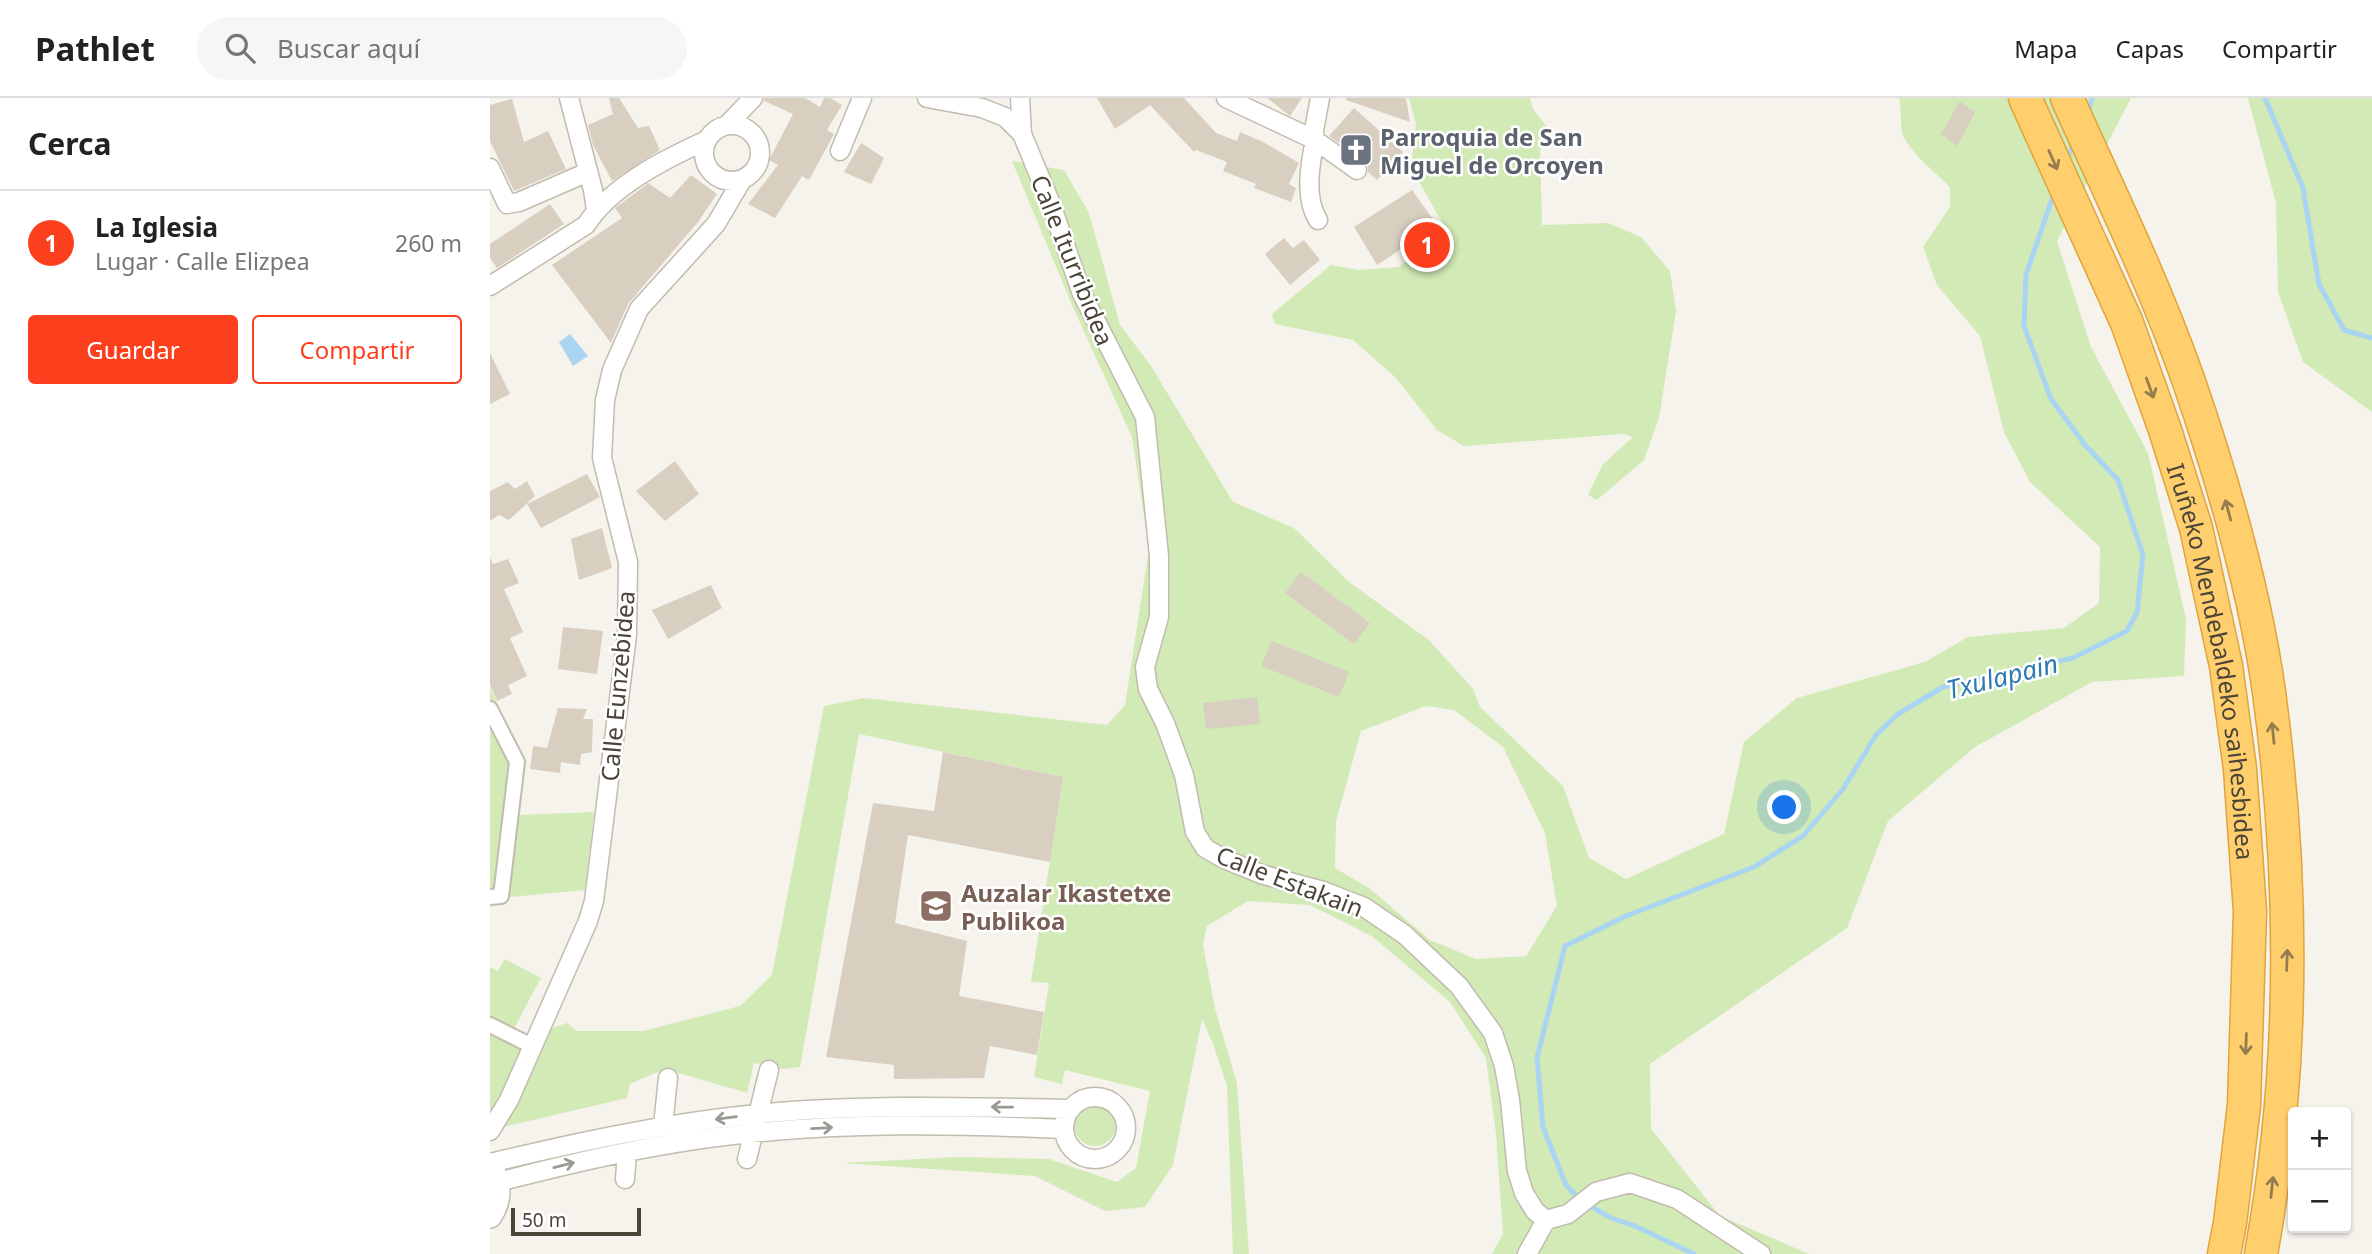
<!DOCTYPE html>
<html lang="es">
<head>
<meta charset="utf-8">
<style>
  :root { --surface:#fff; --page:#f6f6f6; --text:#222; --muted:#767676; --line:#e0e0e0; --accent:#fc3f1d }
  body { margin:0; font-family:"Noto Sans",sans-serif; background:var(--page); color:var(--text) }
  .controls { position:absolute; right:21px; bottom:21px; display:grid; overflow:hidden; border-radius:7px; box-shadow:0 2px 5px #0004 }
  .controls button { width:63px; height:63px; display:grid; place-items:center; padding:0; border:0; border-bottom:2px solid var(--line); background:var(--surface); color:var(--text); font:35px sans-serif }
  .scale { position:absolute; left:21px; bottom:18px; width:130px; box-sizing:border-box; padding-left:7px; border:4px solid #4b4439; border-top:0; font-size:19px; line-height:24px; white-space:nowrap; color:#4b4439; -webkit-text-stroke:5px #fff; paint-order:stroke }
  .you { position:absolute; left:1295px; top:710px; width:24px; height:24px; margin:-18px; border:5px solid #fff; border-radius:50%; background:#1a73e8; box-shadow:0 0 0 10px #1a73e833 }
  .badge { display:grid; place-items:center; width:46px; height:46px; border-radius:50%; background:var(--accent); color:#fff; font-size:23px; font-weight:700 }
  .pin { position:absolute; translate:-50% -50%; border:4px solid #fff; box-shadow:0 2px 7px #0006 }
  .list { margin:0; padding:0; list-style:none }
  h2 { display:flex; justify-content:space-between; align-items:center; height:91px; margin:0; padding:0 28px; font-size:30px }
  h2 small { font-size:23px; font-weight:400; color:var(--muted) }
  .list li { display:grid; grid-template-columns:46px 1fr auto; gap:21px; align-items:center; box-sizing:border-box; height:105px; padding:0 28px; border-top:2px solid var(--line) }
  .list b { display:block; font-size:26px; white-space:nowrap }
  .list p { margin:0; font-size:23px; white-space:nowrap; color:var(--muted) }
  .list em { font-size:23px; font-style:normal; color:var(--muted) }
  .actions { display:flex; gap:14px; padding:21px 28px }
  .actions a { flex:1; padding:16px 0; border:2px solid var(--accent); border-radius:7px; text-align:center; font-size:24px; color:var(--accent) }
  .actions .main { background:var(--accent); color:#fff }
  .icon { flex:none; width:38px; height:38px; fill:none; stroke:currentColor; stroke-width:2; stroke-linecap:round; stroke-linejoin:round }
  .map { position:relative; flex:none; width:1882px; height:1156px; overflow:hidden }
  header { display:flex; align-items:center; gap:42px; box-sizing:border-box; height:98px; padding:0 35px; background:var(--surface); border-bottom:2px solid var(--line) }
  header strong { font-size:33px }
  nav { display:flex; gap:38px; margin-inline-start:auto; font-size:24px }
  .search { width:490px; height:63px; background:var(--page); display:flex; align-items:center; gap:18px; box-sizing:border-box; padding:0 24px; border-radius:38px; color:var(--muted); font-size:26px }
  main { display:flex }
  aside { flex:1; background:var(--surface) }
  .map>svg:first-child { display:block }
  .green { fill:#d2eab5; fill-rule:evenodd }
  .water { fill:#a9d4f2 }
  .lines { fill:none; stroke-linecap:round; stroke-linejoin:round }
  .stream { stroke:#a9d4f2; stroke-width:5 }
  .building { fill:#d8cfc1 }
  .pedestrian-casing { stroke:#c2bbae; stroke-width:18 }
  .minor-casing { stroke:#c2bbae; stroke-width:21 }
  .tertiary-casing { stroke:#c2bbae; stroke-width:26 }
  .motorway-casing { stroke:#e0a43c; stroke-width:35 }
  .pedestrian { stroke:#fff; stroke-width:14 }
  .minor { stroke:#fff; stroke-width:18 }
  .tertiary { stroke:#fff; stroke-width:23 }
  .motorway { stroke:#ffcf6e; stroke-width:32 }
  .oneway { stroke:#937c4e }
  .oneway2 { stroke:#9c9892 }
  .labels { text-anchor:middle; dominant-baseline:central; stroke-width:5; stroke-linejoin:round; paint-order:stroke }
  .worship-label { font-size:24px; font-weight:bold; fill:#5b616d; stroke:#fff; text-anchor:start }
  .street-label { font-size:24px; fill:#4b4439; stroke:#fff }
  .education-label { font-size:24px; font-weight:bold; fill:#785e54; stroke:#fff; text-anchor:start }
  .water-label { font-size:26px; font-style:italic; fill:#2e7ab2; stroke:#fff }
</style>
</head>
<body>
<header>
<strong>Pathlet</strong>
<div class="search"><svg class="icon" aria-label="search" viewBox="0 0 24 24"><circle cx="10" cy="10" r="6"/><path d="M15 15l6 6"/></svg>Buscar aquí</div>
<nav><a>Mapa</a><a>Capas</a><a>Compartir</a></nav>
</header>
<main>
<aside>
<h2>Cerca<small></small></h2>
<ul class="list">
<li><span class="badge">1</span><div><b>La Iglesia</b><p>Lugar · Calle Elizpea</p></div><em>260 m</em></li>
</ul>
<div class="actions"><a class="main">Guardar</a><a>Compartir</a></div>
</aside>
<div class="map">
<svg width="1882" height="1156" viewBox="0 0 1882 1156">
  <rect width="100%" height="100%" fill="#f6f3ec"/>
  <path class="green" d="M 919,0 L 1040,0 L 1043,11 L 1062,35 L 1050,52 L 1052,127 L 1118,125 L 1151,139 L 1180,173 L 1186,213 L 1169,320 L 1154,362 L 1107,402 L 1098,397 L 1113,366 L 1143,339 L 1134,336 L 974,348 L 947,332 L 905,279 L 863,242 L 785,226 L 782,216 L 841,167 L 868,172 L 908,169 L 958,135 L 927,80 L 922,59 L 926,26 Z
    M 1409,0 L 1641,0 L 1567,143 L 1601,249 L 1658,355 L 1696,521 L 1694,578 L 1602,584 L 1485,649 L 1398,723 L 1357,830 L 1160,966 L 1161,1031 L 1230,1118 L 1319,1156 L 1002,1156 L 1013,1136 L 1006,1036 L 996,960 L 960,904 L 883,839 L 820,807 L 758,803 L 717,828 L 713,847 L 725,911 L 747,985 L 759,1156 L 743,1156 L 737,988 L 723,946 L 712,921 L 683,1067 L 655,1109 L 615,1113 L 545,1078 L 352,1065 L 468,1059 L 559,1061 L 627,1084 L 646,1070 L 660,993 L 575,972 L 572,986 L 544,979 L 559,885 L 541,884 L 573,679 L 369,636 L 310,969 L 293,971 L 264,965 L 257,995 L 175,971 L 140,986 L 137,1000 L 0,1032 L 47,935 L 77,925 L 87,933 L 153,933 L 250,908 L 282,877 L 334,608 L 374,600 L 617,627 L 635,607 L 659,451 L 642,339 L 582,207 L 522,63 L 574,72 L 599,115 L 630,227 L 661,268 L 743,404 L 804,430 L 859,484 L 939,542 L 983,591 L 990,609 L 1073,688 L 1099,760 L 1136,781 L 1234,736 L 1254,644 L 1307,600 L 1435,564 L 1478,539 L 1574,530 L 1609,505 L 1610,449 L 1540,384 L 1514,334 L 1490,238 L 1447,187 L 1433,149 L 1460,109 L 1460,89 C 1447,76 1416,51 1412,34 C 1410,23 1412,11 1409,0 ZM 936,608 L 964,612 L 1013,649 L 1055,735 L 1067,808 L 1036,858 L 986,861 L 940,842 L 879,790 L 845,770 L 846,723 L 871,633 Z
    M 1758,0 L 1882,0 L 1882,314 L 1813,264 L 1788,194 L 1786,105 Z
    M 0,590 L 32,657 L 27,717 L 104,714 L 95,792 L 21,799 L 0,791 Z
    M 15,861 L 51,880 L 20,938 L 0,927 L 0,869 L 8,873 Z
    M 0,934 L 31,950 L 15,995 L 0,1016 Z
    M584 1027a21 21 0 1 1 42 0a21 21 0 1 1-42 0Z"/>
  <path class="water" d="M 80,236 L 98,258 L 83,268 L 69,244 Z"/>
  <g class="lines">
    <path class="stream" d="M 1775,0 L 1813,90 L 1829,186 L 1854,232 L 1882,240
      M 1597,18 L 1602,0
      M 1576,63 L 1585,43
      M 1204,1156 L 1145,1128 L 1121,1120 L 1090,1102 L 1076,1087 L 1053,1029 L 1047,960 L 1075,848 L 1136,818 L 1264,769 L 1313,738 L 1353,691 L 1386,637 L 1408,616 L 1453,589 L 1583,560 L 1637,533 L 1647,514 L 1653,457 L 1628,382 L 1595,347 L 1561,301 L 1534,228 L 1536,177 L 1564,95"/>
  </g>
  <path class="building" d="M 119,0 L 129,0 L 148,30 L 159,28 L 170,52 L 122,83 L 103,47 L 98,27 L 123,16 Z
    M 274,0 L 315,0 L 330,9 L 334,0 L 340,0 L 352,7 L 337,32 L 344,36 L 319,82 L 312,78 L 285,120 L 258,106 L 288,67 L 279,62 L 303,16 L 274,3 Z
    M 607,0 L 694,0 L 726,35 L 747,43 L 750,34 L 773,44 L 809,65 L 799,86 L 806,90 L 801,104 L 764,90 L 766,86 L 733,73 L 737,64 L 706,52 L 704,54 L 660,7 L 625,31 Z
    M 777,0 L 812,0 L 800,18 Z
    M 856,0 L 916,0 L 920,24 L 856,2 Z
    M 22,1 L 34,44 L 58,33 L 76,71 L 24,93 L 0,43 L 0,7 Z
    M 1470,3 L 1485,15 L 1467,48 L 1451,36 Z
    M 864,10 L 913,54 L 887,82 L 878,74 L 878,68 L 874,63 L 839,38 Z
    M 371,45 L 394,60 L 381,86 L 354,74 Z
    M 201,77 L 227,96 L 208,124 L 138,206 L 121,245 L 62,167 L 132,120 L 125,110 L 156,87 L 158,85 L 180,100 Z
    M 922,92 L 947,127 L 887,167 L 864,129 Z
    M 60,106 L 74,126 L 7,170 L 0,160 L 0,146 Z
    M 794,140 L 803,150 L 814,142 L 830,162 L 800,187 L 775,156 Z
    M 0,255 L 20,296 L 0,306 Z
    M 185,363 L 209,396 L 175,423 L 146,393 Z
    M 97,376 L 110,399 L 51,430 L 37,406 Z
    M 37,383 L 45,398 L 19,422 L 9,417 L 0,423 L 0,393 L 18,384 L 25,391 Z
    M 112,430 L 122,470 L 89,482 L 81,441 Z
    M 0,459 L 3,466 L 18,461 L 29,485 L 14,491 L 33,534 L 20,540 L 37,578 L 18,587 L 22,596 L 7,603 L 0,587 Z
    M 811,474 L 880,525 L 864,546 L 795,495 Z
    M 221,487 L 232,510 L 178,541 L 162,512 Z
    M 73,529 L 113,533 L 107,576 L 68,571 Z
    M 782,543 L 859,574 L 849,599 L 771,568 Z
    M 767,599 L 770,626 L 716,631 L 713,605 Z
    M 68,610 L 97,611 L 93,621 L 103,621 L 102,654 L 91,656 L 90,667 L 71,664 L 70,675 L 40,671 L 43,648 L 57,650 Z
    M 453,654 L 573,679 L 560,764 L 418,737 L 405,825 L 477,843 L 469,898 L 554,914 L 547,957 L 500,948 L 494,980 L 404,981 L 404,967 L 336,959 L 383,705 L 444,713 Z"/>
  <g class="lines">
    <defs>
      <path id="pedestrian" d="M 0,611 L 27,664 L 11,798 L 0,799
        M 0,927 L 42,948"/>
      <path id="minor" d="M 79,0 L 103,92 L 106,112
        M 437,0 L 492,10 L 515,19 L 532,36
        M 530,0 L 532,36 L 561,106 L 592,196 L 655,319 L 669,458 L 669,519 L 655,569 L 658,591 L 675,625 L 694,677 L 705,734 L 715,750 L 734,761 L 771,776 L 833,793 L 874,809 L 915,837 L 969,888 L 1003,935 L 1014,968 L 1020,1002 L 1027,1073 L 1034,1095 L 1045,1113 L 1056,1122 L 1078,1116 L 1106,1094 L 1140,1085 L 1187,1101 L 1271,1156
        M 736,0 L 825,42 C 820,66 814,100 828,122
        M 830,0 L 824,32 L 825,42 L 867,72
        M214 55a28 28 0 1 1 56 0a28 28 0 1 1-56 0Z
        M 237,27 L 263,0
        M 350,53 L 372,0
        M 0,70 L 17,106 L 29,104 L 98,74
        M 0,188 L 96,127 C 121,88 175,61 217,42
        M574 1030a31 31 0 1 1 62 0a31 31 0 1 1-62 0Z
        M 173,1028 L 178,980
        M 0,1033 L 19,1002 L 98,823 L 104,803 L 137,537 L 138,464 L 112,360 L 115,302 L 122,272 L 149,211 L 226,126 L 252,82
        M 257,1061 L 279,972
        M 0,1065 C 88,1044 176,1025 267,1016 C 371,1006 476,1009 581,1011
        M 135,1081 L 137,1054
        M 8,1084 C 86,1064 163,1046 243,1037 C 353,1024 464,1026 574,1031
        M 1037,1156 L 1056,1122"/>
      <path id="tertiary" d="M 0,1067 C 10,1084 11,1101 0,1118"/>
      <g id="motorway">
        <path id="s1" d="M 1535,0 L 1637,225 L 1675,332 L 1706,430 L 1736,568 L 1750,671 L 1760,813 L 1754,1007 L 1740,1125 L 1734,1156"/>
        <path d="M 1577,0 C 1619,93 1664,185 1698,281 C 1733,382 1764,488 1779,594 C 1804,780 1805,971 1771,1156"/>
      </g>
    </defs>
    <use href="#pedestrian" class="pedestrian-casing"/>
    <use href="#minor" class="minor-casing"/>
    <use href="#tertiary" class="tertiary-casing"/>
    <use href="#motorway" class="motorway-casing"/>
    <use href="#pedestrian" class="pedestrian"/>
    <use href="#minor" class="minor"/>
    <use href="#tertiary" class="tertiary"/>
    <use href="#motorway" class="motorway"/>
  </g>
  <defs><path id="oneway-shaft" d="M-6 0H5M1.5-3L5.5 0L1.5 3" fill="none" stroke-width="1.6" stroke-linecap="round" stroke-linejoin="round" transform="scale(1.75)"/></defs>
  <g class="oneway">
    <use href="#oneway-shaft" transform="translate(1563 62) rotate(66)"/>
    <use href="#oneway-shaft" transform="translate(1660 290) rotate(70)"/>
    <use href="#oneway-shaft" transform="translate(1738 412) rotate(-105)"/>
    <use href="#oneway-shaft" transform="translate(1783 635) rotate(-96)"/>
    <use href="#oneway-shaft" transform="translate(1797 862) rotate(-88)"/>
    <use href="#oneway-shaft" transform="translate(1756 946) rotate(92)"/>
    <use href="#oneway-shaft" transform="translate(1782 1089) rotate(-84)"/>
  </g>
  <g class="oneway2">
    <use href="#oneway-shaft" transform="translate(512 1009) rotate(-179)"/>
    <use href="#oneway-shaft" transform="translate(236 1020) rotate(173)"/>
    <use href="#oneway-shaft" transform="translate(332 1030) rotate(-3)"/>
    <use href="#oneway-shaft" transform="translate(74 1067) rotate(-14)"/>
  </g>
  <defs>
    <symbol id="church-square" viewBox="-11 -11 22 22"><rect x="-9" y="-9" width="18" height="18" rx="4" fill="#6b7280" stroke="#fff"/><path d="M-1.2-6h2.4v3.5h3.3v2.4h-3.3V6h-2.4V-.1h-3.3v-2.4h3.3Z" fill="#fff"/></symbol>
    <symbol id="school-square" viewBox="-11 -11 22 22"><rect x="-9" y="-9" width="18" height="18" rx="4" fill="#8d6e63" stroke="#fff"/><path d="M0-5L7-2L0 1L-7-2ZM-4 1L0 2.5L4 1V4Q0 6-4 4Z" fill="#fff"/></symbol>
  </defs>
  <g fill-rule="evenodd">
    <use href="#church-square" x="847" y="33" width="38" height="38"/>
    <use href="#school-square" x="427" y="789" width="38" height="38"/>
  </g>
  <g class="labels">
    <g class="worship-label">
      <text x="890" y="38">Parroquia de San<tspan x="890" dy="28">Miguel de Orcoyen</tspan></text>
    </g>
    <g class="street-label">
      <text transform="translate(583 162) rotate(68)">Calle Iturribidea</text>
      <text stroke="none"><textPath href="#s1" startOffset="598">Iruñeko Mendebaldeko saihesbidea</textPath></text>
      <text transform="translate(127 588) rotate(-85)">Calle Eunzebidea</text>
      <text transform="translate(800 783) rotate(21)">Calle Estakain</text>
    </g>
    <g class="education-label">
      <text x="471" y="794">Auzalar Ikastetxe<tspan x="471" dy="28">Publikoa</tspan></text>
    </g>
    <g class="water-label">
      <text transform="translate(1512 578) rotate(-14)">Txulapain</text>
    </g>
  </g>
</svg>
<div class="controls">
<button>+</button>
<button>−</button>
</div>
<div class="scale">50 m</div>
<div class="you"></div>
<div class="pin badge" style="left:937px;top:147px">1</div>
</div>
</main>
</body>
</html>
